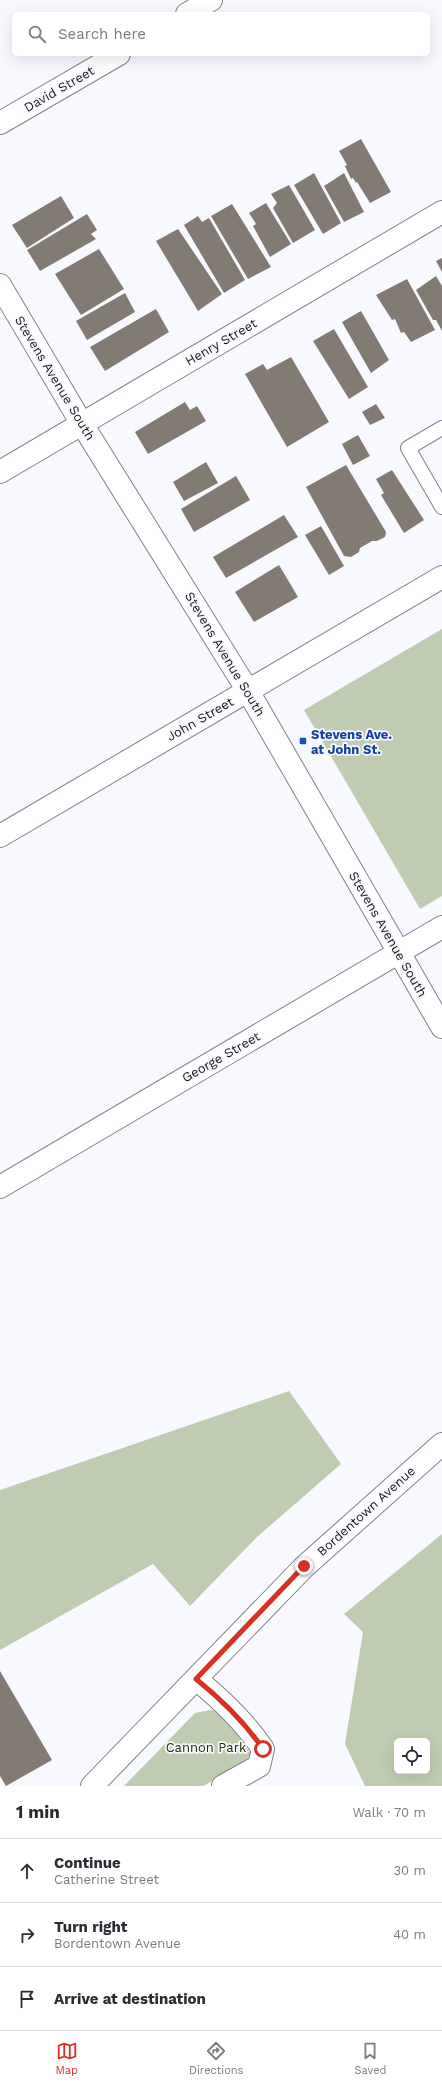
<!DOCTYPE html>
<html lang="en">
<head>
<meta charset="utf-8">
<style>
  :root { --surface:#fff; --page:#f2f2f3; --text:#2b2b33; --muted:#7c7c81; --line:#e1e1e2; --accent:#d93025 }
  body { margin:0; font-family:"Work Sans",sans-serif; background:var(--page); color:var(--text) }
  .controls { position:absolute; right:12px; bottom:12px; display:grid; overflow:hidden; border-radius:6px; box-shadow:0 4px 16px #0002 }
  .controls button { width:36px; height:36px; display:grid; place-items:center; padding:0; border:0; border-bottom:1px solid var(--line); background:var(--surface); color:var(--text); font:20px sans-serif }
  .stop { position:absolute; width:12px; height:12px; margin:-9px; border:3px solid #d93025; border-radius:50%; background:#fff }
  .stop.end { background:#d93025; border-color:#fff; box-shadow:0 1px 4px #0008 }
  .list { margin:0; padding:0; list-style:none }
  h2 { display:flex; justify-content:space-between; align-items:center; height:52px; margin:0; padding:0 16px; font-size:17px }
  h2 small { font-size:13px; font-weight:400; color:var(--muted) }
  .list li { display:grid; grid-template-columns:26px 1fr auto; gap:12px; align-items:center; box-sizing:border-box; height:64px; padding:0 16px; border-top:1px solid var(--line) }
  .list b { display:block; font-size:15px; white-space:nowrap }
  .list p { margin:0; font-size:13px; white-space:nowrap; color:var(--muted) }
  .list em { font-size:13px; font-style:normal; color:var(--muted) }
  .icon { flex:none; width:22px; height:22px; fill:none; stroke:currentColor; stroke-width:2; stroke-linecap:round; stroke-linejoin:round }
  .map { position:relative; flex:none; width:442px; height:1786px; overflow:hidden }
  .search { position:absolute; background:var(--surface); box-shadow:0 4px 16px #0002; left:12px; right:12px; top:12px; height:44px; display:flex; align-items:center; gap:10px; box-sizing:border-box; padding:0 14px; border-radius:6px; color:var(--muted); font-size:15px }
  .sheet { height:244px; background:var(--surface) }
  nav { display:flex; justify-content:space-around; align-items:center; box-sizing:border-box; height:56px; border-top:1px solid var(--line); background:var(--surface); font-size:11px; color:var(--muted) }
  nav a { display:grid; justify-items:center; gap:2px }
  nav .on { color:var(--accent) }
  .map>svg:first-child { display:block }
  .green { fill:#c0ccb1; fill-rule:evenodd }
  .building { fill:#827b73 }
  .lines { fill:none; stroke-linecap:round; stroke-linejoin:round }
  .lane-casing { stroke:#81818b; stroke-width:16 }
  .street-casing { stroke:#81818b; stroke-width:24 }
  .secondary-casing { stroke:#81818b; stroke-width:24 }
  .lane { stroke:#fff; stroke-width:14 }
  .street { stroke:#fff; stroke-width:22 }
  .secondary { stroke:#fff; stroke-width:22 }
  .route { stroke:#d93025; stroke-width:5 }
  .transit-dot { fill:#1a4fb4; stroke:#f8f8ff; stroke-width:1.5 }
  .labels { text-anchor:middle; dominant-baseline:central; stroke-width:3.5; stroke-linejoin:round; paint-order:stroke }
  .street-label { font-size:13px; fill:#19191d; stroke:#f8f8ff }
  .transit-label { font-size:13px; font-weight:bold; fill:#164399; stroke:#f8f8ff; text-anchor:start }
  .park-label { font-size:13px; fill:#213002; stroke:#f8f8ff }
</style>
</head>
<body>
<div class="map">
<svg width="442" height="1786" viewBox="0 0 442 1786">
  <rect width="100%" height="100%" fill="#f8f8ff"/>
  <path class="green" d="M 442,629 L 442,896 L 420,909 L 304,710 Z
    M 289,1391 L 341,1464 L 257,1537 L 190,1606 L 153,1564 L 0,1650 L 0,1490 Z
    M 442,1534 L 442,1786 L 365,1786 L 345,1744 L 363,1632 L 344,1614 ZM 397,1741 L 427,1741 L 427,1771 L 397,1771 Z
    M 210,1710 L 220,1711 L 251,1754 L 242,1765 L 203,1786 L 124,1786 L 195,1713 Z"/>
  <path class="building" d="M 361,139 L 391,192 L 370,203 L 357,182 L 356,183 L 353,178 L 351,179 L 345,166 L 347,165 L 339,151 Z
    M 314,173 L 341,223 L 323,234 L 294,185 Z
    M 344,173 L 364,212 L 344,222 L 324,186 Z
    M 289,185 L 315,230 L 293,243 L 273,208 L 277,203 L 271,194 Z
    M 61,196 L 74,218 L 27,248 L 12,225 Z
    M 266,203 L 291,244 L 270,257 L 253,226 L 256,224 L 249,213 Z
    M 232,204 L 271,267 L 248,279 L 211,216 Z
    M 87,214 L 97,230 L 91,234 L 96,239 L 40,271 L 27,250 Z
    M 198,216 L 202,222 L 209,218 L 245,280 L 224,293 L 184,225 Z
    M 178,229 L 222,294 L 198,311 L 156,241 Z
    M 99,249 L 124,289 L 81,315 L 55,274 Z
    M 442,258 L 442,272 L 436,261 Z
    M 436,276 L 442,286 L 442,331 L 436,320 L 433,320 L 416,290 Z
    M 407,279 L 435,330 L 411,342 L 404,332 L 401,333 L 395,319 L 392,320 L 376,295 Z
    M 125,293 L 135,312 L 87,340 L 76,321 Z
    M 156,309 L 169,332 L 105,371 L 90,347 Z
    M 361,311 L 389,360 L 371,373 L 342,322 Z
    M 334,329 L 368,387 L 349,399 L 313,341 Z
    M 291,357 L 329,422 L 287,447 L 245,374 L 263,364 L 267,370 Z
    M 185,402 L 190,410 L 197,406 L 206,421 L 148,454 L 135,432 Z
    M 376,404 L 385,418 L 370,425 L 362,412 Z
    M 358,435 L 370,456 L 353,465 L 342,444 Z
    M 206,462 L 218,483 L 184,501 L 173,482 Z
    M 346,465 L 386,532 L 385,537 L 377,541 L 372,541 L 360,548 L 359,552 L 351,557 L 344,556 L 306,487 Z
    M 392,470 L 424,520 L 404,533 L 381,495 L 384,493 L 376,479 Z
    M 236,476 L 250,500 L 194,532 L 181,509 Z
    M 284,515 L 298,537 L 226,578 L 213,557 Z
    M 321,526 L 344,566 L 329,575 L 305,535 Z
    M 279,565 L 298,597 L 254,622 L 235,592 Z
    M 0,1671 L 52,1760 L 6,1786 L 0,1776 Z"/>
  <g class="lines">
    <defs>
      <path id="lane" d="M 442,428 L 408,448 L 442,507"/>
      <path id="street" d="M 187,14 L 211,0
        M 0,123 L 119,54
        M 0,285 L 82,424 L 248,691 L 442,1027
        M 0,472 L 442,212
        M 0,836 L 442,577
        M 0,1187 L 442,927
        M 196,1679 C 222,1700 244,1721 263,1749 L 259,1766 L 223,1786"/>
      <path id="secondary" d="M 92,1786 L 304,1567 L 442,1444"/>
    </defs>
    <use href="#lane" class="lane-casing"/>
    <use href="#street" class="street-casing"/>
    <use href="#secondary" class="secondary-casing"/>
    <use href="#lane" class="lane"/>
    <use href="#street" class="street"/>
    <use href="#secondary" class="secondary"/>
  </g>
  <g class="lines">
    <path class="route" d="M 263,1749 C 244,1721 222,1700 196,1679 L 304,1566"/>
  </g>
  <rect class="transit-dot" x="299" y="737" width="8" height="8" rx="2"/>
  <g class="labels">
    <g class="street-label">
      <text transform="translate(59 89) rotate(-30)">David Street</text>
      <text transform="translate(221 342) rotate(-30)">Henry Street</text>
      <text transform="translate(55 378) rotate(59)">Stevens Avenue South</text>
      <text transform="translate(225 654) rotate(59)">Stevens Avenue South</text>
      <text transform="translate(200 719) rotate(-30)">John Street</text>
      <text transform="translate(388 934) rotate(60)">Stevens Avenue South</text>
      <text transform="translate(221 1057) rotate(-30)">George Street</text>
      <text transform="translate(366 1511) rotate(-42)">Bordentown Avenue</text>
    </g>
    <g class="transit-label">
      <text x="311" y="734">Stevens Ave.<tspan x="311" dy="15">at John St.</tspan></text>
    </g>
    <g class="park-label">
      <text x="206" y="1747">Cannon Park</text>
    </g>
  </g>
</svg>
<div class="controls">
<button><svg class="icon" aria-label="locate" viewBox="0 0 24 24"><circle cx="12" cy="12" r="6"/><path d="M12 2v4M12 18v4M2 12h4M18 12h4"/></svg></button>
</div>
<div class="stop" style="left:263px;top:1749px"></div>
<div class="stop end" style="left:304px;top:1566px"></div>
<div class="search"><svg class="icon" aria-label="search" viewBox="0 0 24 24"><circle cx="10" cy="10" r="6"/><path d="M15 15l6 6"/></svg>Search here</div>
</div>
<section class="sheet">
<h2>1 min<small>Walk · 70 m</small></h2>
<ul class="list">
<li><svg class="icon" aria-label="ahead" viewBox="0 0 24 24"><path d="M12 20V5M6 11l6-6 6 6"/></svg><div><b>Continue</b><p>Catherine Street</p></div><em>30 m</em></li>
<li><svg class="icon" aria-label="right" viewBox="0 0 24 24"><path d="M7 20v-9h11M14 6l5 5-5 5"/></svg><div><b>Turn right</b><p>Bordentown Avenue</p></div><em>40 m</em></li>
<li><svg class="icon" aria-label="arrive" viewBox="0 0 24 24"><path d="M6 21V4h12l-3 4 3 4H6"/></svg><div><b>Arrive at destination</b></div></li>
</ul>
</section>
<nav>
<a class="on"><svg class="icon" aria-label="map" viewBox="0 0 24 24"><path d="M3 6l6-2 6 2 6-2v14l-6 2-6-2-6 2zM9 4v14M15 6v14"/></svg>Map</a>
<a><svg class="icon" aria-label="directions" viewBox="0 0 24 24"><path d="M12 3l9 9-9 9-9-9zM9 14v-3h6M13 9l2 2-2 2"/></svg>Directions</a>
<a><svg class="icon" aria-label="saved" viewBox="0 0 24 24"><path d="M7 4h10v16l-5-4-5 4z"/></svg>Saved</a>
</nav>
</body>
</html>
